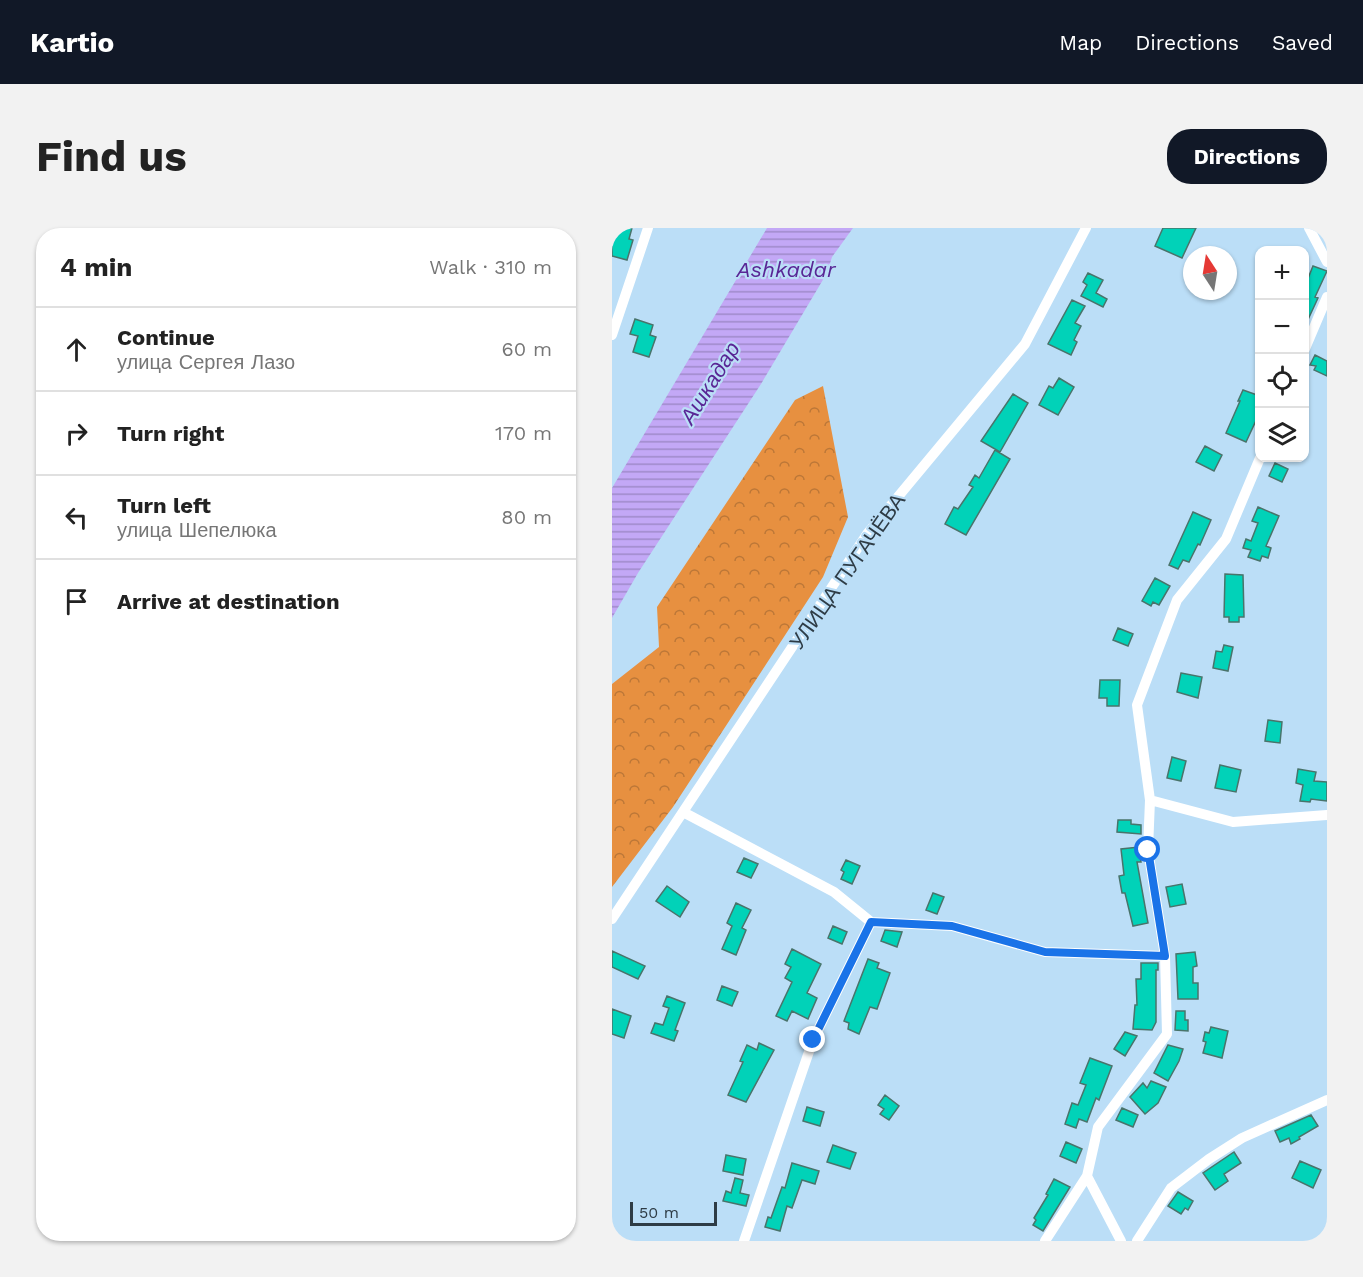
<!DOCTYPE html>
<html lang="en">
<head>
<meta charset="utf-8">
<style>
  :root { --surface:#fff; --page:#f2f2f2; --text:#222; --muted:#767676; --line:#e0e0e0; --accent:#111827 }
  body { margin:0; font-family:"Work Sans",sans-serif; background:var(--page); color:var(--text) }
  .controls { position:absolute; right:18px; top:18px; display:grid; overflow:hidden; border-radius:12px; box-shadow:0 2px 4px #0004 }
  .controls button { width:54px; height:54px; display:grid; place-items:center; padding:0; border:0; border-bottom:2px solid var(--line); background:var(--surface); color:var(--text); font:30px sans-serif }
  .compass { position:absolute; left:571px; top:18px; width:54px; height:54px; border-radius:50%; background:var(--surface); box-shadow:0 2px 4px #0004; rotate:348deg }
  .scale { position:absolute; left:18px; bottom:15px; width:87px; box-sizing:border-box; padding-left:6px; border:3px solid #2e3c46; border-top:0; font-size:16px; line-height:21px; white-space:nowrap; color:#2e3c46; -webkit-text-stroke:4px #bbdef7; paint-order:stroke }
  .stop { position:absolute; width:18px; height:18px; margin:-14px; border:4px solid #1a73e8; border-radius:50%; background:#fff }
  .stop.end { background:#1a73e8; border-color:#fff; box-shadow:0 2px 6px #0008 }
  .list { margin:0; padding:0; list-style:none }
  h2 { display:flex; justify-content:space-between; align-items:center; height:78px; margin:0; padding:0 24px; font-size:26px }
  h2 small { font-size:20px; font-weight:400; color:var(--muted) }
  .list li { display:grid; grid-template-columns:39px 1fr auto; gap:18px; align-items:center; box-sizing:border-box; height:84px; padding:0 24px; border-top:2px solid var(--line) }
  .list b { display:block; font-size:22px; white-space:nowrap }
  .list p { margin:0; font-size:20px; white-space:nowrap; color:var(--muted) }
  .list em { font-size:20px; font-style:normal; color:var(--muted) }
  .icon { flex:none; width:33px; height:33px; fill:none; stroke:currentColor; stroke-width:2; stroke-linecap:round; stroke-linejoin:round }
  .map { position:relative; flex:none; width:715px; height:1013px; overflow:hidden; border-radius:24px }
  header { display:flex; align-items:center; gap:36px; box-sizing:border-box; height:84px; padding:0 30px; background:var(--accent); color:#fff }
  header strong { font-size:28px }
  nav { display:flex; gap:33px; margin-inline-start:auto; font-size:21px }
  .intro { display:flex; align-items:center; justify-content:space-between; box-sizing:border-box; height:144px; padding:0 36px }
  h1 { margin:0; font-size:42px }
  .button { padding:15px 27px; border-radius:24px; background:var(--accent); color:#fff; font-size:21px; font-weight:700 }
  main { display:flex; gap:36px; padding:0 36px }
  aside { flex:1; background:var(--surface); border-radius:24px; box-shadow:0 2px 4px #0004 }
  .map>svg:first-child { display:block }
  .forest { fill:url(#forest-crowns) }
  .water { fill:url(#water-rules) }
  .building { fill:#01d2b8; stroke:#49746b; stroke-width:1.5 }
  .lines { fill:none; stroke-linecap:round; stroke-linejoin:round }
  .minor { stroke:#fff; stroke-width:10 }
  .route { stroke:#1a73e8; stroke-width:8 }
  .labels { text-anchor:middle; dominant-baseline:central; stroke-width:4.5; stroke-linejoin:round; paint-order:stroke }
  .street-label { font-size:21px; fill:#2e3c46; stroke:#bbdef7 }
  .water-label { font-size:22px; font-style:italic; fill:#592695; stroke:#bbdef7 }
</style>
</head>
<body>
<header>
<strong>Kartio</strong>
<nav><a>Map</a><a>Directions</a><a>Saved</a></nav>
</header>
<div class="intro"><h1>Find us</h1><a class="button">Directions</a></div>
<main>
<aside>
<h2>4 min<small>Walk · 310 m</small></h2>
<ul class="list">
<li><svg class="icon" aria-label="ahead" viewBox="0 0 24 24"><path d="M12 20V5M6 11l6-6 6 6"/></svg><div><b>Continue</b><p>улица Сергея Лазо</p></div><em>60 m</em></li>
<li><svg class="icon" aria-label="right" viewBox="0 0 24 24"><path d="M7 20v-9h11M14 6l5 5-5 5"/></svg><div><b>Turn right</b></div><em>170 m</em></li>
<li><svg class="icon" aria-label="left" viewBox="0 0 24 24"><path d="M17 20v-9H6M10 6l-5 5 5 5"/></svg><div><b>Turn left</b><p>улица Шепелюка</p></div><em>80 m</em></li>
<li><svg class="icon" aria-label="arrive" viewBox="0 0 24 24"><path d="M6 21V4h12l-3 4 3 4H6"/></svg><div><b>Arrive at destination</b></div></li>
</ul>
</aside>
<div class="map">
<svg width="715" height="1013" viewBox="0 0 715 1013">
  <defs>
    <pattern id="forest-crowns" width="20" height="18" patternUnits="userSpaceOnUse" patternTransform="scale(1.5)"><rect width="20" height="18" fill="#e79040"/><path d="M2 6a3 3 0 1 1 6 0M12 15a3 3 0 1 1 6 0" fill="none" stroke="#bc7737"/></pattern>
    <pattern id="water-rules" width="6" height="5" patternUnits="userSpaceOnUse" patternTransform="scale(1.5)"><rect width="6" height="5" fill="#c3a8f6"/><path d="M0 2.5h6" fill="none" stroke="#9f8ac9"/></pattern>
  </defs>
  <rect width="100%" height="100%" fill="#bbdef7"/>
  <path class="forest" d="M 211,158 L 236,289 L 211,349 L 61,579 L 0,659 L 0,456 L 47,419 L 45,379 L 183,172 Z"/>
  <path class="water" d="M 155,0 L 241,0 L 220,29 L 215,45 L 149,156 L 26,345 L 0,390 L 0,260 Z"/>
  <path class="building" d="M 0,0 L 20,0 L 17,11 L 21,12 L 15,32 L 0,28 Z
    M 551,0 L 584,0 L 570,30 L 543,18 Z
    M 701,38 L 715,43 L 703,69 L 706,70 L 693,98 L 693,58 Z
    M 476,45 L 491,52 L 484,65 L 495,71 L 491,79 L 469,68 L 475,57 L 471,54 Z
    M 460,72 L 473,78 L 463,95 L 469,98 L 462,112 L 465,114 L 459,127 L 436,116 Z
    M 23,91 L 41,97 L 38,107 L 44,109 L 37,129 L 21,124 L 26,108 L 18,106 Z
    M 703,127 L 715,133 L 715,148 L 702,142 L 704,138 L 698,137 Z
    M 447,150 L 462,159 L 446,187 L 427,177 L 437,158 L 441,160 Z
    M 631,162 L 648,168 L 648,184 L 634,214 L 614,205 L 628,173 L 626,173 Z
    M 401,166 L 416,175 L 388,224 L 369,213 Z
    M 593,218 L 610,227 L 602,243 L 584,234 Z
    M 383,222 L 398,231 L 354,307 L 333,296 L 342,279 L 346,281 L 361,259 L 357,257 L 363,247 L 367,250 Z
    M 663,235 L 676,241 L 670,254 L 657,248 Z
    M 646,279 L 667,288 L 654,318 L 659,320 L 656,330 L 650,328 L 648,333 L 636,329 L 639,322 L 631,320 L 634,311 L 639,313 L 646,295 L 640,293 Z
    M 581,284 L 599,292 L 588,317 L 586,316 L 577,334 L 571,332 L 566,341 L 557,337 Z
    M 613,346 L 631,347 L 632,389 L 627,389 L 627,394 L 617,394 L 617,389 L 612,389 Z
    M 543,350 L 558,358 L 547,377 L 541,374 L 539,378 L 530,373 Z
    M 506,400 L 521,406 L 516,418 L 501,412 Z
    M 612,417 L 621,419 L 616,443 L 601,440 L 604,423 L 610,424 Z
    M 569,445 L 590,449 L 586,470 L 565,464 Z
    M 488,452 L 508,452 L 507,478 L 495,478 L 495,470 L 487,470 Z
    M 656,492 L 670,494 L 668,515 L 653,513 Z
    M 560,529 L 574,533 L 569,553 L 555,550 Z
    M 608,537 L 629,542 L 624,564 L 603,560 Z
    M 686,541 L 704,544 L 702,553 L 715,554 L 715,573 L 699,571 L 698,574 L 688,573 L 691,557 L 684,555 Z
    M 506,592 L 519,592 L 519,596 L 529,597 L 529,606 L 505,604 Z
    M 527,619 L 529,634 L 525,634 L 536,695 L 521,698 L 513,665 L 510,665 L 507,648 L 512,647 L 509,621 Z
    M 132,630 L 146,636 L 139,650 L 125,644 Z
    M 234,632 L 248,638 L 240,656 L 229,651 L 232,644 L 229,642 Z
    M 570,656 L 574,676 L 558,679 L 554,659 Z
    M 55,658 L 77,674 L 68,689 L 44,673 Z
    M 321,665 L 332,669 L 325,686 L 314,682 Z
    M 124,675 L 139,682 L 130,700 L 134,702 L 124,727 L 110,721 L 120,698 L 115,695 Z
    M 221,698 L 235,704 L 230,716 L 216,710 Z
    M 273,702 L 290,704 L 285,719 L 269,713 Z
    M 180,721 L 209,736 L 195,765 L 205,770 L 196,791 L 180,783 L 175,793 L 164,788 L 180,754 L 173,750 L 179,739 L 173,736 Z
    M 0,723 L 33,738 L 26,751 L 0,739 Z
    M 583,724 L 585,738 L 581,739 L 581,755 L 586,755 L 586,771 L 566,771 L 564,726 Z
    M 256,731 L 267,735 L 265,740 L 278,745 L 265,781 L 258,779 L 247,806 L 236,801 L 237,795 L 232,793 Z
    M 529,735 L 546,735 L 546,742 L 544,742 L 544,794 L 540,802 L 521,801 L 523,777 L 525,777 L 524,751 L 529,751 Z
    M 110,758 L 126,764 L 120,778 L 105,772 Z
    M 55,768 L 73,775 L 63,802 L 66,803 L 62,813 L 39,805 L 43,795 L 51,797 L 57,780 L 51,778 Z
    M 0,781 L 19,788 L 12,810 L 0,806 Z
    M 564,783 L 573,783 L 573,792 L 576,792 L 576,803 L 563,802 Z
    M 599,799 L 616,803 L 610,830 L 591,825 L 594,814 L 591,813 L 593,804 L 597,805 Z
    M 513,804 L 525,808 L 513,828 L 502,821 Z
    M 147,815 L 162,822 L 134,874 L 116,867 L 131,834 L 128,833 L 135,817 L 145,822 Z
    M 556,817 L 571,821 L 567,833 L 556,853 L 542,845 Z
    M 478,830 L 500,838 L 487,872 L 484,870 L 475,894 L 467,891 L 464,900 L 453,896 L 460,875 L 466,877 L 474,857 L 468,855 Z
    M 539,853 L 554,859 L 546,875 L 533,886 L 518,869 L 531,855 L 535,860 Z
    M 273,867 L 287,878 L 277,892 L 268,886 L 272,881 L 266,877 Z
    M 195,879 L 212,884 L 208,898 L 191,893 Z
    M 510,880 L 526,887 L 521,899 L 504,892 Z
    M 699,887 L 706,898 L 687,909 L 688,911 L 679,916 L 677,910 L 668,914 L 663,903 Z
    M 454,914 L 470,921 L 464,935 L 448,928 Z
    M 221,917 L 244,925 L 238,941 L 215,934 Z
    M 622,924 L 629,935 L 612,946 L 616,953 L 603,962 L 591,945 Z
    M 114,927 L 134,931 L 131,947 L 111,943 Z
    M 688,933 L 709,942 L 701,960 L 680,950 Z
    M 180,935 L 207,943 L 203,956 L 190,952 L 180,980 L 175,978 L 168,1003 L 153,999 L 156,989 L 159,990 L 170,959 L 173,960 Z
    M 123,950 L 131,952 L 128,965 L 137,967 L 134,978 L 111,973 L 114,963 L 119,965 Z
    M 442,951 L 458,959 L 431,1003 L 421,997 L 424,992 L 422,990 L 436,967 L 434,966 Z
    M 566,964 L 581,973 L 576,982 L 573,980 L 569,986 L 556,978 Z"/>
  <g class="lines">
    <path class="minor" d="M 697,0 L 715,34
      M 0,107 L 36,0
      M 692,123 L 715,69
      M 538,572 L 621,594 L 715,587
      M 71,584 L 222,664 L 259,694 L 340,698 L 433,724 L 553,728
      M 0,691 L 255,306 L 413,116 L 474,0
      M 132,1013 L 201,812 L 259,694
      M 433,1013 L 475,948
      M 509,1013 L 475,948 L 486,899 L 555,806 L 553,728 L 536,622 L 538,572 L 525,477 L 565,372 L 614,311 L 648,230
      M 525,1013 L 559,960 L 597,931 L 630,910 L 715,872"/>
  </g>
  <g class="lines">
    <path class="route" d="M 201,812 L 259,694 L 340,698 L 433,724 L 553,728 L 536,622"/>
  </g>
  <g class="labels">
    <g class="street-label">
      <text transform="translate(235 343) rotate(-55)">УЛИЦА ПУГАЧЁВА</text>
    </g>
    <g class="water-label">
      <text x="174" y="41">Ashkadar</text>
      <text transform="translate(98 155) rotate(-58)">Ашкадар</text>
    </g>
  </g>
</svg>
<div class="controls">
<button>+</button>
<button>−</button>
<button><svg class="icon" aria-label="locate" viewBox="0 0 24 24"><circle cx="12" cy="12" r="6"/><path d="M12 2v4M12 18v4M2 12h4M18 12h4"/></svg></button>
<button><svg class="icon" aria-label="layers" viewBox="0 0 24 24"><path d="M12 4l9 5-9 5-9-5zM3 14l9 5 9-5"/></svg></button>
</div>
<svg class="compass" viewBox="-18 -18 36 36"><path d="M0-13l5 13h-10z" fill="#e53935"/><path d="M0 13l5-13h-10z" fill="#767676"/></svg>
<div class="scale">50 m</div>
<div class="stop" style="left:536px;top:622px"></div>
<div class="stop end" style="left:201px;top:812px"></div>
</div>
</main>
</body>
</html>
